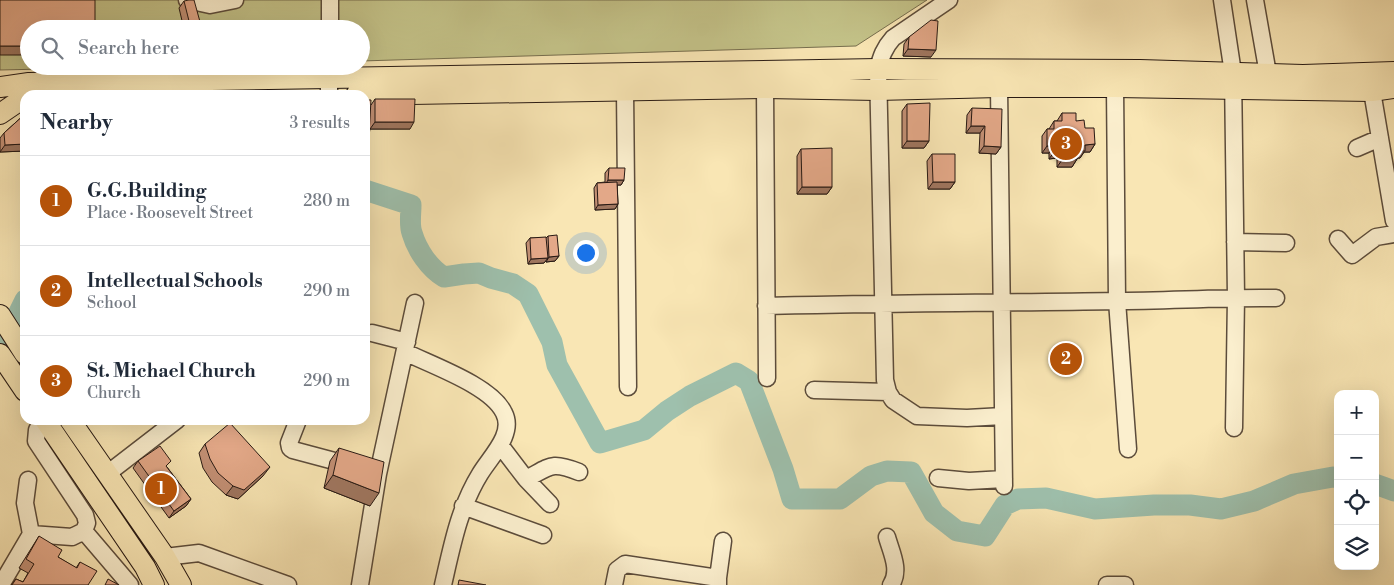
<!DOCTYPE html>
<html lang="en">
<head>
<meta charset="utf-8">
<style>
  :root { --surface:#fff; --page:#f2f2f3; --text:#1f2937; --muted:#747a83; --line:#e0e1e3; --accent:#b45309 }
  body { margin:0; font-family:"Libre Bodoni",serif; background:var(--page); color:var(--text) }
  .controls { position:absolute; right:15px; bottom:15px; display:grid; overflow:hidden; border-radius:10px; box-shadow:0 5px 20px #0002 }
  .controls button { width:45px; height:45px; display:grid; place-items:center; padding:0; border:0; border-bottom:1px solid var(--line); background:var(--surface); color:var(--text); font:25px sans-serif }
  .you { position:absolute; left:585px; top:252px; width:18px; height:18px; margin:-12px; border:4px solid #fff; border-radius:50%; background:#1a73e8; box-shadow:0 0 0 8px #1a73e833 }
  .badge { display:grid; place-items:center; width:32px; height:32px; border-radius:50%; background:var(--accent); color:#fff; font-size:16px; font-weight:700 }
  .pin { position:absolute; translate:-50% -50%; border:2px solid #fff; box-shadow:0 1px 5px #0006 }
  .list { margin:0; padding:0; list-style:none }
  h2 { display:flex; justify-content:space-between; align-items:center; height:65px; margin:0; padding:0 20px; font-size:21px }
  h2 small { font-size:16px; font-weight:400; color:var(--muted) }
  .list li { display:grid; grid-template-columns:32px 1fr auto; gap:15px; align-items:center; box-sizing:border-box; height:90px; padding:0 20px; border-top:1px solid var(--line) }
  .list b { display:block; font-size:19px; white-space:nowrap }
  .list p { margin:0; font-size:16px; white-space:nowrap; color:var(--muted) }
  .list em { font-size:16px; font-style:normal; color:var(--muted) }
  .icon { flex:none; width:28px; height:28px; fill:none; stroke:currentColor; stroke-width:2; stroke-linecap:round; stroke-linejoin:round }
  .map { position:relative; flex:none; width:1394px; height:585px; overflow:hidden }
  .search { position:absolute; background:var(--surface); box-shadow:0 5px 20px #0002; left:20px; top:20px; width:350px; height:55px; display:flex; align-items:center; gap:12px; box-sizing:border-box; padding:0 18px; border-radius:28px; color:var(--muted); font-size:19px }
  .panel { position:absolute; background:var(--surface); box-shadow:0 5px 20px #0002; left:20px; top:90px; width:350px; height:335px; border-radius:15px }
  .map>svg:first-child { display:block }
  .green { fill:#c4c389; stroke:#766e4e }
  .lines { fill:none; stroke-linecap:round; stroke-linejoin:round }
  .river { stroke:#9ec0ad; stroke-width:21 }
  .minor-casing { stroke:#5c4c3b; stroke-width:19 }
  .major-casing { stroke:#271913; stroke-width:22 }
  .minor { stroke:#fbefce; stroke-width:16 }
  .major { stroke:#f9e6b4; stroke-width:20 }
  .wall { fill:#c39075; stroke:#271913 }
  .shaded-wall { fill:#9f765f; stroke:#271913 }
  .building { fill:#e3a888; stroke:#271913 }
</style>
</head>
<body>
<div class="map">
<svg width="1394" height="585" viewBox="0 0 1394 585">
  <rect width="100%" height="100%" fill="#f9e6b4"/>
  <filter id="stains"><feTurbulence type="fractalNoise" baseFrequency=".004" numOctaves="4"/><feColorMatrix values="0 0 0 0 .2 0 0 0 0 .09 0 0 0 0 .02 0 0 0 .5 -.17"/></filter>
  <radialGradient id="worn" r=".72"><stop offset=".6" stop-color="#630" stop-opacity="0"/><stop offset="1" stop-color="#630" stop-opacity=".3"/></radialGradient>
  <path class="green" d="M 0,0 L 927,0 L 856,46 L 361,61 L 361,29 L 29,29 L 29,66 L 176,66 L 0,70 Z"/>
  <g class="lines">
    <path class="river" d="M 365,190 L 411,205 C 411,214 409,225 412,233 C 417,250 429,268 444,277 L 464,274 L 479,273 L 491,278 L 513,284 L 528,294 L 552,342 L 557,365 L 600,443 L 644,430 L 667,411 L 690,396 L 736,373 L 749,381 L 783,469 L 792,499 L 840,499 L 871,476 L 887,471 L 911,472 L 934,513 L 957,531 L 985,536 L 1005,505 L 1018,499 L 1046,498 L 1095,509 L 1154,505 L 1190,505 L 1221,509 L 1254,501 L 1294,484 L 1333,477 L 1338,478
      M 0,351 L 25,300
      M 1375,484 L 1394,491"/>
    <defs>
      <path id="minor" d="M 187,0 L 210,5 L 235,0
        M 949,0 L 893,38 C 884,48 881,57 878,69 L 885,380 L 888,392 L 893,400 L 917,416 L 967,418 L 1003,416
        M 1222,0 L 1233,73 L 1236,297 L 1234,428
        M 1255,0 L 1268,74
        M 330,29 L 330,0
        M 999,87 L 1004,486
        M 1115,87 L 1117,301 L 1128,449
        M 765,88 L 767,378
        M 625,90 L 628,387
        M 1372,91 L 1394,221
        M 329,95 L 329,66
        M 1357,148 L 1380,138
        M 1338,239 L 1352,255 L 1376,237 L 1394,234
        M 1235,242 L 1286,243
        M 766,306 C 882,303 998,303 1114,301 C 1168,301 1222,297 1276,298
        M 372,333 L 407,342
        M 405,352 C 431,365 492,386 504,413 C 515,434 490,457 480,474 C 459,508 452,546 443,585
        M 814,390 L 888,392
        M 298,420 L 289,443 L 290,448 L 293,450 L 353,466
        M 500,445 L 526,479 C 551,466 551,461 579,472
        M 107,474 L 177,420
        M 938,478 L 969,481 L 1004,479
        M 526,479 L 550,504
        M 28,480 L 25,503 L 31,534 L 72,537 L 84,531 L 87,523 L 85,515 L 36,441 L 37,430 L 42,420
        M 463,506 L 543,535
        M 84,531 L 130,585
        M 887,537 C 891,552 901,570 891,585
        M 165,557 L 199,553 L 288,585
        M 718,578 L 723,541
        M 1,585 L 31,534
        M 360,585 L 378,474 L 415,303
        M 614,585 L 617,570 L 625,564 L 718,578 L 718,585
        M 1107,585 L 1125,585"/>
      <path id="major" d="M 0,87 L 29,83 L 878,69 L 1140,70 L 1303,75 L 1394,72
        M 356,95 L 765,88 L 877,90 L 999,87 L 1115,87 L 1372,91 L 1394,88
        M 0,114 L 22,99
        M 0,315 L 25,354
        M 0,354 L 25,391
        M 45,420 L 145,567 L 154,585
        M 70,420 L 165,557 L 181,585"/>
    </defs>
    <use href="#minor" class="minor-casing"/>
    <use href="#major" class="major-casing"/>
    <use href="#minor" class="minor"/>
    <use href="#major" class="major"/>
  </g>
  <path class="wall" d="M 184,1 L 202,29 L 184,29 L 179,8 Z
    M 909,37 L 931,57 L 903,56 L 904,44 Z
    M 375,99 L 410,129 L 370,129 L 369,135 L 365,141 L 365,100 L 371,105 Z
    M 907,104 L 929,141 L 924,148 L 902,148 L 902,111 Z
    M 972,108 L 1001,147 L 996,154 L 979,153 L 980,133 L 966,133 L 967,115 Z
    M 1062,113 L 1076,121 L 1085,128 L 1095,144 L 1090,152 L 1084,152 L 1080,158 L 1077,158 L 1077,159 L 1072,167 L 1057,167 L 1057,158 L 1049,159 L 1049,153 L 1042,153 L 1042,136 L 1047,129 L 1049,129 L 1054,121 L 1057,121 Z
    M 25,114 L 25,151 L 0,152 L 0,138 L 4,133 Z
    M 801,149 L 832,187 L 827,194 L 797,194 L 797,156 Z
    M 932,154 L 955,182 L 950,189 L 928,189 L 927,161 Z
    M 609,168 L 624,180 L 621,185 L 617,185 L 618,204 L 615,209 L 595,210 L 594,188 L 597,183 L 605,182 L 605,173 Z
    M 548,236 L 559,256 L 555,261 L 546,262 L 546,261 L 544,263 L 528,264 L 526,243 L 530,238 L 546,238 Z
    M 205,444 L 263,476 L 238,499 L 226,495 L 212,482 L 203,468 L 199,453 Z
    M 339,448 L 370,506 L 324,488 L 330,461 Z
    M 138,461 L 167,467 L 191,499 L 186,506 L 169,518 L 133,468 Z
    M 39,536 L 58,557 L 76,568 L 80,562 L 88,585 L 11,585 L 16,579 L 23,582 L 28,573 L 19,568 Z"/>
  <path class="shaded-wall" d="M 0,46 L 29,46 L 29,55 L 0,55 Z
    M 908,49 L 936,50 L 931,57 L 903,56 Z
    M 375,122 L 414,122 L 410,129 L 370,129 Z
    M 971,126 L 985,126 L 980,133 L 966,133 Z
    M 365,135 L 369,135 L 365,141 Z
    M 907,141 L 929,141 L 924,148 L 902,148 Z
    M 25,144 L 25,151 L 0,152 L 5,145 Z
    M 1095,144 L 1090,152 L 1084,152 L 1080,158 L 1072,158 L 1077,151 L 1085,145 Z
    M 984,146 L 1001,147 L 996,154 L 979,153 Z
    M 1047,146 L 1054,146 L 1049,153 L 1042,153 Z
    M 1062,151 L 1057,158 L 1049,159 L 1054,152 Z
    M 1077,159 L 1072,167 L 1057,167 L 1062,160 Z
    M 608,180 L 624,180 L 621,185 L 605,185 Z
    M 933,182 L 955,182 L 950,189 L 928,189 Z
    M 802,187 L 832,187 L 827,194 L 797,194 Z
    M 618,204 L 615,209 L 595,210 L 598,205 Z
    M 559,256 L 555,261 L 546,262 L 549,257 Z
    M 548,258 L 544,263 L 528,264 L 531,259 Z
    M 270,467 L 263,476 L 238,499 L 226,495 L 233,486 Z
    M 333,475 L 379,493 L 370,506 L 324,488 Z
    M 191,499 L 186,506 L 169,518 L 174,511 Z"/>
  <path class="building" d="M 0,0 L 95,0 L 95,29 L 29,29 L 29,46 L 0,46 Z
    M 189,0 L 194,0 L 202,29 L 191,29 L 184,1 Z
    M 931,20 L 938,21 L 936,50 L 908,49 L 909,37 Z
    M 252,24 L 253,29 L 233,29 Z
    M 375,99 L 415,99 L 414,122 L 375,122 Z
    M 365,100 L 371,100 L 369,135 L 365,135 Z
    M 930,103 L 929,141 L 907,141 L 907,104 Z
    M 972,108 L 1002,109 L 1001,147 L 984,146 L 985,126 L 971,126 Z
    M 1062,113 L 1076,113 L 1076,121 L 1084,120 L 1085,128 L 1094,128 L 1095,144 L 1085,145 L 1085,151 L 1077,151 L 1077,159 L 1062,160 L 1062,151 L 1054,152 L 1054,146 L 1047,146 L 1047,129 L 1054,129 L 1054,121 L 1062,121 Z
    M 25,114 L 25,144 L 5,145 L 4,133 Z
    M 832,148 L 832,187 L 802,187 L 801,149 Z
    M 932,154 L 955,154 L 955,182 L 933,182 Z
    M 609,168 L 625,168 L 624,180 L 608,180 Z
    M 617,182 L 618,204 L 598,205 L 597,183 Z
    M 557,235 L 559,256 L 549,257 L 548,236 Z
    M 546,237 L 548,258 L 531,259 L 530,238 Z
    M 230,423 L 270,467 L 244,490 L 233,486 L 218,473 L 210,459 L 205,444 Z
    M 160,446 L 171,461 L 166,466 L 191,499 L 174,511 L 138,461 Z
    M 339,448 L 384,462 L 379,493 L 333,475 Z
    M 39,536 L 62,550 L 58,557 L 77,568 L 80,562 L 97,571 L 88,585 L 12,585 L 16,579 L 23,582 L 34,564 L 26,559 Z
    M 108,579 L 119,585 L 105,585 Z
    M 459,580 L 486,585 L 458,585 Z"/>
  <rect width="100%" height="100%" filter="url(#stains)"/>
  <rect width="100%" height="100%" fill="url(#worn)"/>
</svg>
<div class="controls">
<button>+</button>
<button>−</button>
<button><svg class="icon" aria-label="locate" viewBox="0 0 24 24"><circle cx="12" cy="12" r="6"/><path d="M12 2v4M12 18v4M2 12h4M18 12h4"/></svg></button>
<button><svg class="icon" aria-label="layers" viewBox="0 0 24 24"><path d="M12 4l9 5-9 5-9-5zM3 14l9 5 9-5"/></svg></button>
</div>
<div class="you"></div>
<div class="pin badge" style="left:161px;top:489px">1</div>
<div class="pin badge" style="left:1066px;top:359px">2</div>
<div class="pin badge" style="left:1066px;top:144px">3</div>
<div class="search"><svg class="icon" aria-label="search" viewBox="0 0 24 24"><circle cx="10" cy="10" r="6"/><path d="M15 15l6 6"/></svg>Search here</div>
<section class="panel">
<h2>Nearby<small>3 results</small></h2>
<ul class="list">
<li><span class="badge">1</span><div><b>G.G.Building</b><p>Place · Roosevelt Street</p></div><em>280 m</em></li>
<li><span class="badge">2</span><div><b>Intellectual Schools</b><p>School</p></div><em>290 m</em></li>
<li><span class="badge">3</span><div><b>St. Michael Church</b><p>Church</p></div><em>290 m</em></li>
</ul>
</section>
</div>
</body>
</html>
